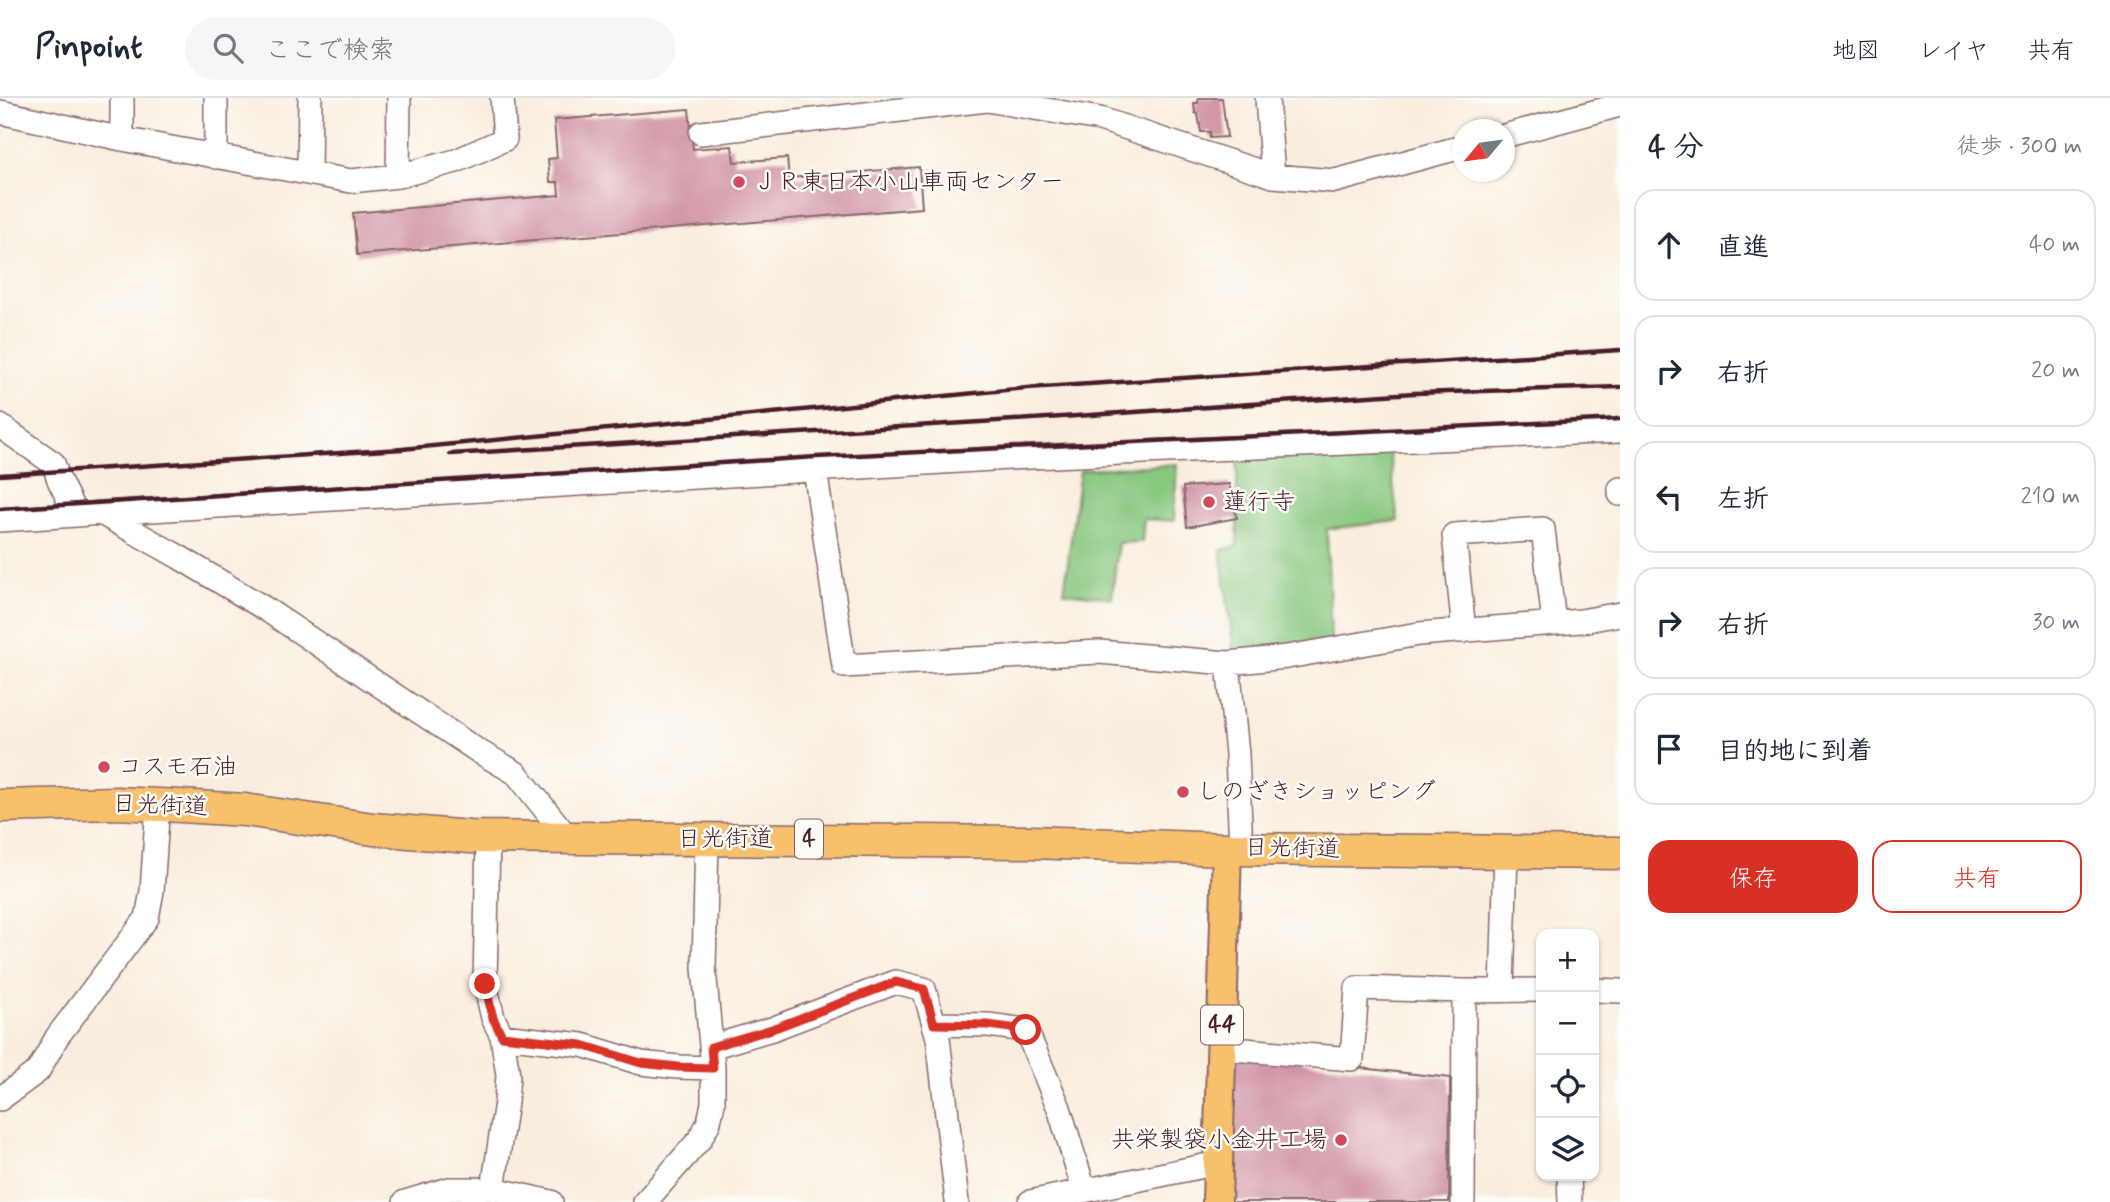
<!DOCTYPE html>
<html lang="ja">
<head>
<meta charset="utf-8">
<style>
  :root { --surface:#fff; --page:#f6f6f7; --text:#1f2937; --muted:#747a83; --line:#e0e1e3; --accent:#d93025 }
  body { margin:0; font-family:Mynerve,"Klee One",sans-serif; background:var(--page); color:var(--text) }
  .controls { position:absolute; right:21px; bottom:21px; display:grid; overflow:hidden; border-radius:14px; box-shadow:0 2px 5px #0004 }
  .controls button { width:63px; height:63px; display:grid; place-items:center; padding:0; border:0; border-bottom:2px solid var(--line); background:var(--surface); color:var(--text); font:35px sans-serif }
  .compass { position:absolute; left:1452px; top:21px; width:63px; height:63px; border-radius:50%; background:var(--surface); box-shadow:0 2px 5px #0004; rotate:241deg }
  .stop { position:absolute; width:21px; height:21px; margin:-16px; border:5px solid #d93025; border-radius:50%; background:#fff }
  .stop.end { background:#d93025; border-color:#fff; box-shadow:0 2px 7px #0008 }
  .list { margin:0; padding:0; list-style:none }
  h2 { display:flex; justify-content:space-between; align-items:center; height:91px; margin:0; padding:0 28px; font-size:30px }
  h2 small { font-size:23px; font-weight:400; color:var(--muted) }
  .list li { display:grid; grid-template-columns:46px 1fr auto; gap:21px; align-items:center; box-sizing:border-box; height:112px; margin:0 14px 14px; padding:0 14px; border:2px solid var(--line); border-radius:21px }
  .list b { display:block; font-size:26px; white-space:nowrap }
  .list em { font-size:23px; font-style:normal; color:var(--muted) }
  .actions { display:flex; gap:14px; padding:21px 28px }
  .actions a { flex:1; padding:16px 0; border:2px solid var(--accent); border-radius:21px; text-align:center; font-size:24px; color:var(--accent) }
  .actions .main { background:var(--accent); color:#fff }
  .icon { flex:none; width:38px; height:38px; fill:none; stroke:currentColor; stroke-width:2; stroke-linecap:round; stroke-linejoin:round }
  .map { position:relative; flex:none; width:1620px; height:1104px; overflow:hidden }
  header { display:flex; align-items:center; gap:42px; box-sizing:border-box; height:98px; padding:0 35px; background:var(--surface); border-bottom:2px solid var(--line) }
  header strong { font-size:33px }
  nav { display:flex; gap:38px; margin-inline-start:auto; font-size:24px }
  .search { width:490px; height:63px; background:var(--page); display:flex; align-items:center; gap:18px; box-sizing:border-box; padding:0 24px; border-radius:38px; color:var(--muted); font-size:26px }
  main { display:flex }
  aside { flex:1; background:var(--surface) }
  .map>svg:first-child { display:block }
  .green { fill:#87c77e; stroke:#687354; stroke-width:2 }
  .building { fill:#cf90a3 }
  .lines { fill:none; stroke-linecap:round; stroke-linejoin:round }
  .minor-casing { stroke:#87676a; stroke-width:26 }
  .major-casing { stroke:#87676a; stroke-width:32 }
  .highway-casing { stroke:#87676a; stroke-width:35 }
  .minor { stroke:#fff; stroke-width:23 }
  .major { stroke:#f7c06c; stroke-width:28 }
  .highway { stroke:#f7c06c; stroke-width:32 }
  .rail { stroke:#4a1f2b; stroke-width:4.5 }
  .route { stroke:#d93025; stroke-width:9 }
  .poi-dot { fill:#d1495b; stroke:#fdfcf7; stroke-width:2.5 }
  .labels { text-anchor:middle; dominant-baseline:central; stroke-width:5; stroke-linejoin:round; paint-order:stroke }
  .shield { fill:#fdfcf7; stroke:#806168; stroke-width:2 }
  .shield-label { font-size:23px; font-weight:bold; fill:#4a1f2b }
  .poi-label { font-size:24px; fill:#4a1f2b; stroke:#fdfcf7; text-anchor:start }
  .street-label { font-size:24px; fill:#4a1f2b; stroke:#fdfcf7 }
</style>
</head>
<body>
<header>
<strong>Pinpoint</strong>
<div class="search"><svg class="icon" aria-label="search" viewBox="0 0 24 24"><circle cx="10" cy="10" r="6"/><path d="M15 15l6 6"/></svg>ここで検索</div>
<nav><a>地図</a><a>レイヤ</a><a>共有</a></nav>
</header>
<main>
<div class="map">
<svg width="1620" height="1104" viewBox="0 0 1620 1104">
  <rect width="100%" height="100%" fill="#fdfcf7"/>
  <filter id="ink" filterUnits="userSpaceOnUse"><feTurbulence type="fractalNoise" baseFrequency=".0143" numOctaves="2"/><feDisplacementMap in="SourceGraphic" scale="14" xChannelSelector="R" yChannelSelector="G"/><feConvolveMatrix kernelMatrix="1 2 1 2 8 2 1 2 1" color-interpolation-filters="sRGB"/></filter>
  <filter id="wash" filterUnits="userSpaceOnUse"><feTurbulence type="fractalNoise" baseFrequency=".00686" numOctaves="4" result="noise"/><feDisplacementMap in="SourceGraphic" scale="28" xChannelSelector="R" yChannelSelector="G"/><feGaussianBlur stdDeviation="1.57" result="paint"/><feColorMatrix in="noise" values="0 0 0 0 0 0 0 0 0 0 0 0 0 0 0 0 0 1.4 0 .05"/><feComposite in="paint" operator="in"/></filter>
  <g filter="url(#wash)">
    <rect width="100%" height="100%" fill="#f9eede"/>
    <path class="green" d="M 1389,353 L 1398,423 L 1327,431 L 1331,544 L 1234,557 L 1221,452 L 1237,448 L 1237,362 Z
      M 1177,366 L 1174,423 L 1144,421 L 1142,444 L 1118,445 L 1112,500 L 1064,494 L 1080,372 Z"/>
    <g id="blocks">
      <path class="building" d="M 1198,0 L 1222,0 L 1227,39 L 1210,40 L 1210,34 L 1201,34 L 1198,16 L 1195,15 L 1194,5 L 1198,5 Z
        M 689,11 L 693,51 L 732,48 L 734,64 L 787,60 L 789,80 L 919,69 L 922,110 L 357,157 L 353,115 L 559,97 L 558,84 L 550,84 L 548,61 L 557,60 L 554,22 Z
        M 1229,386 L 1237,420 L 1187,429 L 1183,389 Z
        M 1234,956 L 1450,980 L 1449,1104 L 1230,1104 Z"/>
    </g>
  </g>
  <g filter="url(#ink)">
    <use href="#blocks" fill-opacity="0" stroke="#87676a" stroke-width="2"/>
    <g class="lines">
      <defs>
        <path id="minor" d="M 1267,0 L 1273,78
          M 0,14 L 122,41 L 351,83 L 398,78 L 456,63 L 505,41 L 502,0
          M 701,35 L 987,2 L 1100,21 L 1273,78 L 1335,83 L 1462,49
          M 1504,38 L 1620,7
          M 122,41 L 122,0
          M 216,59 L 216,0
          M 309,75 L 310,0
          M 398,78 L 399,0
          M 0,328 L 53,365 L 59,382 L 76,417 L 101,415 L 179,459 L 264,510 L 478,653 L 516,675 L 568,740
          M 815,371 L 844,568 L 1099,554 L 1228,565 L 1287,559 L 1419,536 L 1581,523 L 1620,516
          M 1620,391 L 1620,396
          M 101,415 L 1009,360 L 1620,333
          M 0,422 L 76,417
          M 1464,533 L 1454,437 L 1543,431 L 1554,525
          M 1228,565 L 1237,656 L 1241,751
          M 488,739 L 485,886 L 493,920 L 502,938 L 508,977 L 506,1004 L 493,1091 L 551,1104
          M 1502,892 L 1506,753
          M 1594,892 L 1620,893
          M 934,926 L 988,927 L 1026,932 L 1059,1010 L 1084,1092
          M 502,938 L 582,947 L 641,965 L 678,969 L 713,970
          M 711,949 L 772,931 L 896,884 L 924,891 L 938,940 L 957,1104
          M 1221,950 L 1352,961 L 1357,890 L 1464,893
          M 0,1001 L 38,973 L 57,939 L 147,820 L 152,793 L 158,706
          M 1569,1078 L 1570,1104
          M 405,1104 L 449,1091 L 493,1091
          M 645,1104 L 700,1041 L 709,1024 L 713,1005 L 713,970 L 704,870 L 707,740
          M 1030,1104 L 1218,1065
          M 1463,1104 L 1464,893 L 1541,892"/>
        <path id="major" d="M 1217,1104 L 1227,751"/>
        <path id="highway" d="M 0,708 L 116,705 L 181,708 L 245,712 L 373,731 L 470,739 L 1031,744 L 1227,751 L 1620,755"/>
      </defs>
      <use href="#minor" class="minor-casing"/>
      <use href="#major" class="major-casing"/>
      <use href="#highway" class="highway-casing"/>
      <use href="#minor" class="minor"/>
      <use href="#major" class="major"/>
      <use href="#highway" class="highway"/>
      <path class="rail" d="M 450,356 L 1032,321 L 1414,295 L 1620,289
        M 0,377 L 402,351 L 1027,290 L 1620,252
        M 0,411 L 816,359 L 1620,321"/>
    </g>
  </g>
  <g class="lines" filter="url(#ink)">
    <path class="route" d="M 485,886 L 493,920 L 502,938 L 582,947 L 641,965 L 678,969 L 713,970 L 711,949 L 772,931 L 896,884 L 924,891 L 934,926 L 988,927 L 1026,932"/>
  </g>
  <g class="poi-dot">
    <circle cx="739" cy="84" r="7"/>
    <circle cx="1209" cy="404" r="7"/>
    <circle cx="104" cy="669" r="7"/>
    <circle cx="1183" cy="694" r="7"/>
    <circle cx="1341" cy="1042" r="7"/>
  </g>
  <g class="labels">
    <g class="shield">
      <rect x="795" y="721.5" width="28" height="39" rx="5"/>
      <rect x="1201" y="907.5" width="42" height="39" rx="5"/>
    </g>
    <g class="shield-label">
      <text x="809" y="741">4</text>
      <text x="1222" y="927">44</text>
    </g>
    <g class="poi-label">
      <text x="753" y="84">ＪＲ東日本小山車両センター</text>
      <text x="1223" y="404">蓮行寺</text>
      <text x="118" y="669">コスモ石油</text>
      <text x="1197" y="694">しのざきショッピング</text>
      <text x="1327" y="1042" text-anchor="end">共栄製袋小金井工場</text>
    </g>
    <g class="street-label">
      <text transform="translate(160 708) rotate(2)">日光街道</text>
      <text x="725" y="741">日光街道</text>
      <text transform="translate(1292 751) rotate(1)">日光街道</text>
    </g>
  </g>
</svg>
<div class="controls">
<button>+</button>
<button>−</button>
<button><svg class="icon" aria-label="locate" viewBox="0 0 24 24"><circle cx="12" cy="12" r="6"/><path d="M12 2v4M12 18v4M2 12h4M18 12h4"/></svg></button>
<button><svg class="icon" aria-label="layers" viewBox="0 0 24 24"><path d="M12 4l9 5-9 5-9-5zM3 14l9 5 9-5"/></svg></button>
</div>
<svg class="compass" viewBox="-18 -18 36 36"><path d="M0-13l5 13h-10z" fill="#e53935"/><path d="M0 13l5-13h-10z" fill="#747a83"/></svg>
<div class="stop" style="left:1026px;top:932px"></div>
<div class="stop end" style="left:485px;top:886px"></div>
</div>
<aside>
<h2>4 分<small>徒歩 · 300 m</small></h2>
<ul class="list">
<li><svg class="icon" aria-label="ahead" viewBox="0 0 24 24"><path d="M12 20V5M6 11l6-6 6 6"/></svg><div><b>直進</b></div><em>40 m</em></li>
<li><svg class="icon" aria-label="right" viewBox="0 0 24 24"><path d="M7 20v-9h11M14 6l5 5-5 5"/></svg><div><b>右折</b></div><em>20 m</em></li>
<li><svg class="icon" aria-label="left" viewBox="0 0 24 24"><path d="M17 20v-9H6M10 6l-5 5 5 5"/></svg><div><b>左折</b></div><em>210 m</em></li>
<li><svg class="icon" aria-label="right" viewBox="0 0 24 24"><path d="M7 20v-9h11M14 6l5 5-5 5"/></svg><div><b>右折</b></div><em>30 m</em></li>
<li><svg class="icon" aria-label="arrive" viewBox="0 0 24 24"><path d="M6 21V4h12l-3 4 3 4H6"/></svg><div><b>目的地に到着</b></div></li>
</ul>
<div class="actions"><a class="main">保存</a><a>共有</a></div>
</aside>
</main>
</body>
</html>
